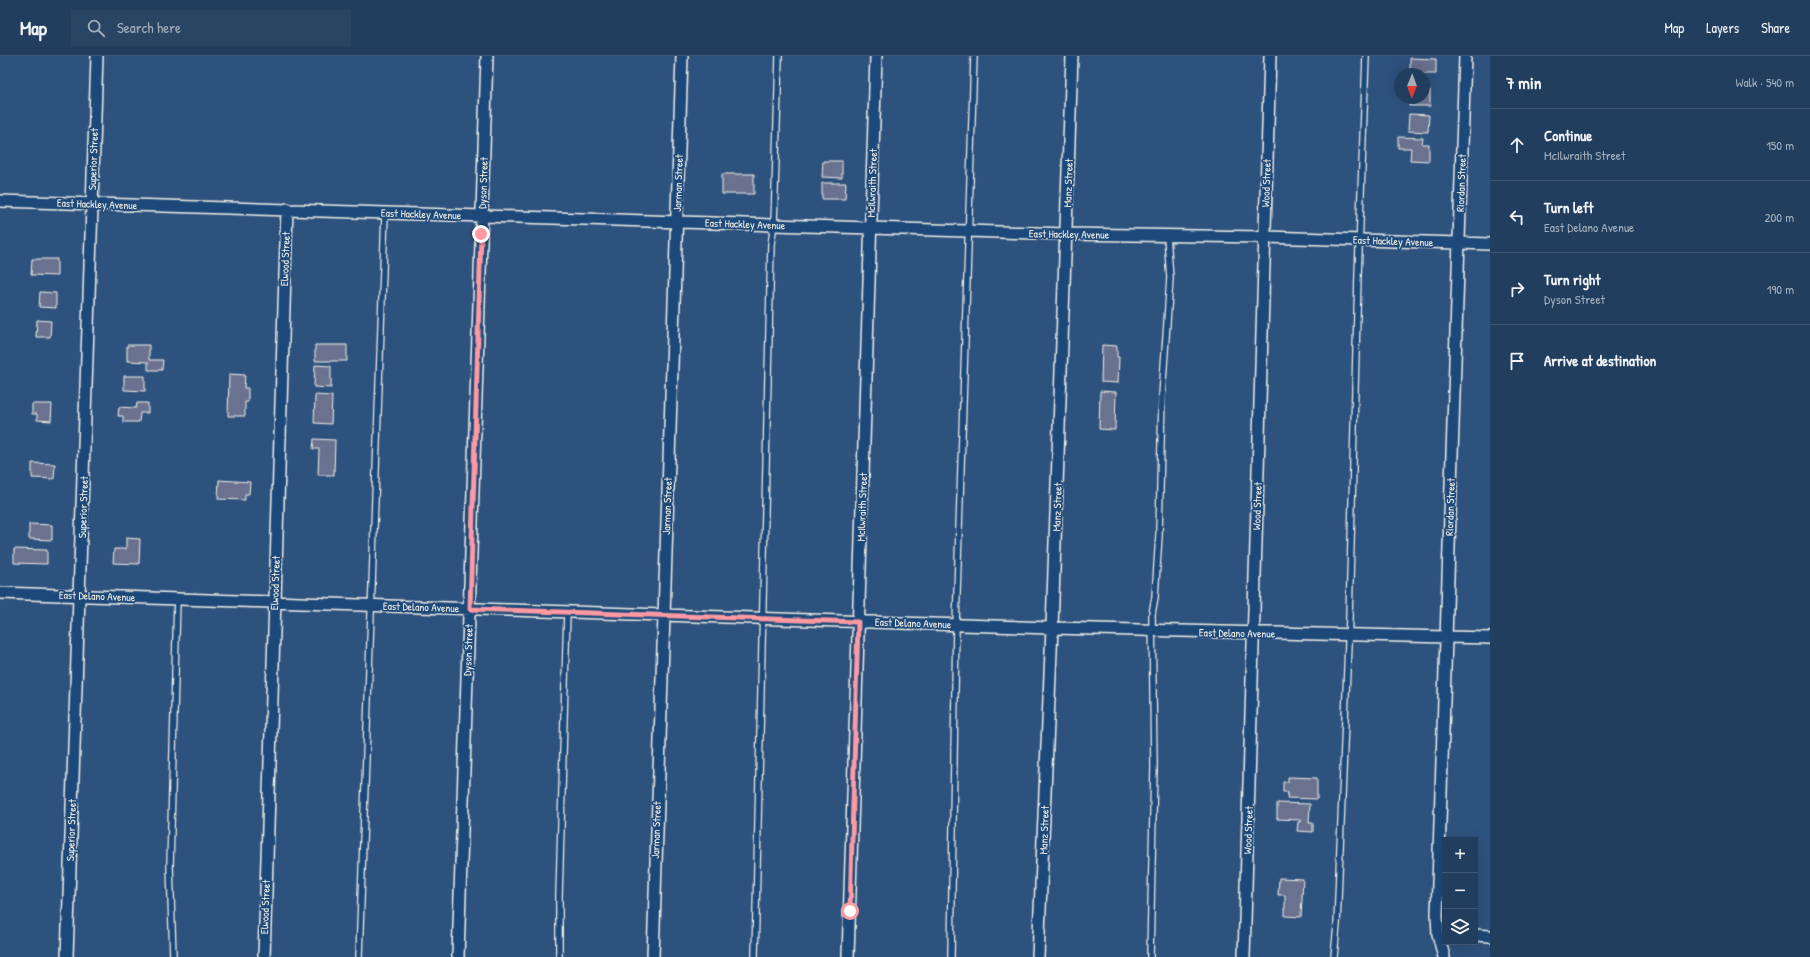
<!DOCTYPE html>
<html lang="en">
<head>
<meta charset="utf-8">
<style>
  :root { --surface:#223e5e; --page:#2a4564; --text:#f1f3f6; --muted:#a2aebc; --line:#3f5773 }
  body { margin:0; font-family:"Patrick Hand",sans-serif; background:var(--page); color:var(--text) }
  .controls { position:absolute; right:12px; bottom:12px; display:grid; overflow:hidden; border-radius:0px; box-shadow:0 4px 16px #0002 }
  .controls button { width:36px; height:36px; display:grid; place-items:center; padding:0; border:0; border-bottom:1px solid var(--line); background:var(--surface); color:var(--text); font:20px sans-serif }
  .compass { position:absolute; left:1394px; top:12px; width:36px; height:36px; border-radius:50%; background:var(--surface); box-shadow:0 4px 16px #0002; rotate:181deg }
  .stop { position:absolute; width:12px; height:12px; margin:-9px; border:3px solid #ff9aa2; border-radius:50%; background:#fff }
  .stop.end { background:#ff9aa2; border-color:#fff; box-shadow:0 1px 4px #0008 }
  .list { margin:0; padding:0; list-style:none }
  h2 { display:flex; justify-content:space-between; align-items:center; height:52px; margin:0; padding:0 16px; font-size:17px }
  h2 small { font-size:13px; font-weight:400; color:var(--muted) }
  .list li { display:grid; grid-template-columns:26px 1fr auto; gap:12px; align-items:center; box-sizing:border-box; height:72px; padding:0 16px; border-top:1px solid var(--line) }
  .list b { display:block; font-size:15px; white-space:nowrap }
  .list p { margin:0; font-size:13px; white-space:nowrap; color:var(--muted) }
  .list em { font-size:13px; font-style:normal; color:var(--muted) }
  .icon { flex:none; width:22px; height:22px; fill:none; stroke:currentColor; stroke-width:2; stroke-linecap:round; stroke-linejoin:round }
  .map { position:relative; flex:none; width:1490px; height:901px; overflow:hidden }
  header { display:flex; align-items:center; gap:24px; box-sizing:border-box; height:56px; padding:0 20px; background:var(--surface); border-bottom:1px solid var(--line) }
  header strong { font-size:19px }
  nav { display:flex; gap:22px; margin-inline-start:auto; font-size:14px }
  .search { width:280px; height:36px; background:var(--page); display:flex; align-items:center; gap:10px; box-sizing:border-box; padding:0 14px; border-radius:0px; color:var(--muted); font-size:15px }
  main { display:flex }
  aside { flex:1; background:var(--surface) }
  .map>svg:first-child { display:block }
  .building { fill:#6b7290; stroke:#f4f1e8 }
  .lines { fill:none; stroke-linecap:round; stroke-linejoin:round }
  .service-casing { stroke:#f4f1e8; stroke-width:8 }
  .minor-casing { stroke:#f4f1e8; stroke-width:14 }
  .service { stroke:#1f4a7a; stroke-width:5.5 }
  .minor { stroke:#1f4a7a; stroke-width:11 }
  .route { stroke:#ff9aa2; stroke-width:5 }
  .labels { text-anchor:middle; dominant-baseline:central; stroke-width:3.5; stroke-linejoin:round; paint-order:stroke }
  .street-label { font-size:11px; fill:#f4f1e8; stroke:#1f4a7a }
</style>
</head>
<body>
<header>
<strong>Map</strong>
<div class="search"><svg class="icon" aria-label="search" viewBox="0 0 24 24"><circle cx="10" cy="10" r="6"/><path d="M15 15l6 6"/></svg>Search here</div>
<nav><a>Map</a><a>Layers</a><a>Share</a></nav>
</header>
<main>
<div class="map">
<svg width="1490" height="901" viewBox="0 0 1490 901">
  <rect width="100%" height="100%" fill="#2e527e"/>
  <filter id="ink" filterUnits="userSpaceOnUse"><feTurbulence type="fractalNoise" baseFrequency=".025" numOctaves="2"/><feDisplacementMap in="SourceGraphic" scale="8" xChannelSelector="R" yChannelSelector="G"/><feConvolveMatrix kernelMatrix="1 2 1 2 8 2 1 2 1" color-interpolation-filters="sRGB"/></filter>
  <g filter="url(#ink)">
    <path class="building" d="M 1410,2 L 1436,3 L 1436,18 L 1410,18 Z
      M 1424,34 L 1430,34 L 1430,50 L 1409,50 L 1410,42 L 1424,42 Z
      M 1409,58 L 1429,59 L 1428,76 L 1408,75 Z
      M 1398,81 L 1423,82 L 1422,88 L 1429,88 L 1429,105 L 1410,104 L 1411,92 L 1398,92 Z
      M 823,105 L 842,105 L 842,122 L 822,121 Z
      M 722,118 L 754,118 L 754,138 L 722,138 Z
      M 822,127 L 846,127 L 845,143 L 822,143 Z
      M 32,203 L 57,203 L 57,220 L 31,219 Z
      M 40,236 L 56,237 L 56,252 L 39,251 Z
      M 37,264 L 51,265 L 50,281 L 36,281 Z
      M 127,289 L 149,289 L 149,304 L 163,304 L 162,314 L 148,314 L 148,306 L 127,305 Z
      M 315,289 L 347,289 L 347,305 L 315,305 Z
      M 1102,289 L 1117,290 L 1117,301 L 1119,301 L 1118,327 L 1101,326 Z
      M 315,309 L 331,310 L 331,332 L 314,331 Z
      M 229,318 L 245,319 L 244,332 L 248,332 L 248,346 L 245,346 L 245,360 L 228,360 Z
      M 124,320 L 145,320 L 145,335 L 124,334 Z
      M 1100,335 L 1116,336 L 1115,374 L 1099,373 Z
      M 315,339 L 332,340 L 331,368 L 314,367 Z
      M 137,347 L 148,347 L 148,357 L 140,357 L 139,366 L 123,366 L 123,360 L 118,360 L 119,351 L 136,352 Z
      M 32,348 L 52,348 L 51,365 L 37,364 L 37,358 L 32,358 Z
      M 314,383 L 335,384 L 334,419 L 318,419 L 319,393 L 313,393 Z
      M 32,407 L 55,408 L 54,423 L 32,422 Z
      M 219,424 L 250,426 L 249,438 L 245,438 L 245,444 L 218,443 Z
      M 29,468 L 52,469 L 52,484 L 29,483 Z
      M 126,482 L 140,483 L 139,508 L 113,507 L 114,493 L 126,493 Z
      M 14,493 L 47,494 L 47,508 L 14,507 Z
      M 1288,721 L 1317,722 L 1317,743 L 1287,742 L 1288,736 L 1283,736 L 1283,726 L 1288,726 Z
      M 1277,747 L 1310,748 L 1309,767 L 1313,767 L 1313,776 L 1297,775 L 1298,766 L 1300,766 L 1301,764 L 1277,763 Z
      M 1279,822 L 1303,823 L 1301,861 L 1285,860 L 1285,839 L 1278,839 Z"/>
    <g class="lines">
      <defs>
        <path id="service" d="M 173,901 L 170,810 L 177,543
          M 359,901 L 385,157
          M 559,901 L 559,841 L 567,556
          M 755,901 L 771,188 L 774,169 L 779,0
          M 951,901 L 956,569 L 974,0
          M 1150,901 L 1154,711 L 1152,558 L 1155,541 L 1159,479 L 1162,340 L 1170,222 L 1167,180
          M 1334,901 L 1337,869 L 1349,562 L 1358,220 L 1366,0"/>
        <path id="minor" d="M 0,145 L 1066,178 L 1264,181 L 1490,188
          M 0,537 L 1052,572 L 1490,582
          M 1475,879 L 1490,880
          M 67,901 L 97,0
          M 264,901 L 287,153
          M 458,901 L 487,0
          M 653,901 L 682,0
          M 848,901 L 876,0
          M 1038,901 L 1052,572 L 1072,0
          M 1244,901 L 1270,0
          M 1444,901 L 1438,878 L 1437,859 L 1465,0"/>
      </defs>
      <use href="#service" class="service-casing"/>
      <use href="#minor" class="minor-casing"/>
      <use href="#service" class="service"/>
      <use href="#minor" class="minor"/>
    </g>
  </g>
  <g class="lines" filter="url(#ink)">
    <path class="route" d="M 481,178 L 470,553 L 858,566 L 850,855"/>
  </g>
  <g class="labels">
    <g class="street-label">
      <text transform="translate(93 103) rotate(-88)">Superior Street</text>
      <text transform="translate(483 127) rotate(-88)">Dyson Street</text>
      <text transform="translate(678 127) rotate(-88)">Jarman Street</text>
      <text transform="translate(872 127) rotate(-88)">McIlwraith Street</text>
      <text transform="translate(1068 127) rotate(-88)">Manz Street</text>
      <text transform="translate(1266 127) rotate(-88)">Wood Street</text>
      <text transform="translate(1461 127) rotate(-88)">Riordan Street</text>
      <text transform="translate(97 148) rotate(2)">East Hackley Avenue</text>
      <text transform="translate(421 158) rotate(2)">East Hackley Avenue</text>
      <text transform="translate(745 168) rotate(2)">East Hackley Avenue</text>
      <text transform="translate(1069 178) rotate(1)">East Hackley Avenue</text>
      <text transform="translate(1393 185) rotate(2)">East Hackley Avenue</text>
      <text transform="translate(285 203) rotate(-88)">Elwood Street</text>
      <text transform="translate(667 450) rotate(-88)">Jarman Street</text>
      <text transform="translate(1257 450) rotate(-88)">Wood Street</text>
      <text transform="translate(83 451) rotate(-88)">Superior Street</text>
      <text transform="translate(862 451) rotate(-88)">McIlwraith Street</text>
      <text transform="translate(1057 451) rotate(-88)">Manz Street</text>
      <text transform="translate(1450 451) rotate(-88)">Riordan Street</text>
      <text transform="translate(275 527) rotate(-88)">Elwood Street</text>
      <text transform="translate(97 540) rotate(2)">East Delano Avenue</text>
      <text transform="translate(421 551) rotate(2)">East Delano Avenue</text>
      <text transform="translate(913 567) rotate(2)">East Delano Avenue</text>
      <text transform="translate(1237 577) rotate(1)">East Delano Avenue</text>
      <text transform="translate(468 594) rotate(-88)">Dyson Street</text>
      <text transform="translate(71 774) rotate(-88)">Superior Street</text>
      <text transform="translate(656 774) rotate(-88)">Jarman Street</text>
      <text transform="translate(1044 774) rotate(-88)">Manz Street</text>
      <text transform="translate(1248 774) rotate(-88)">Wood Street</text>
      <text transform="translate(265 851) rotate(-88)">Elwood Street</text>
    </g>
  </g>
</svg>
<div class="controls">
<button>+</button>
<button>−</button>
<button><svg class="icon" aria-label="layers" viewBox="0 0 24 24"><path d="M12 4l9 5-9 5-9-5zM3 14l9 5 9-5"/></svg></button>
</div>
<svg class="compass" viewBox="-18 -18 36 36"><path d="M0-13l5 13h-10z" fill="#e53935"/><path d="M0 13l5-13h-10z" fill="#a2aebc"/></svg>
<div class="stop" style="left:850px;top:855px"></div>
<div class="stop end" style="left:481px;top:178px"></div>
</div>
<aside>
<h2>7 min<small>Walk · 540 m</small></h2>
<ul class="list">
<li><svg class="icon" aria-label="ahead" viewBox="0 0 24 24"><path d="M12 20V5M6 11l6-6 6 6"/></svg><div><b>Continue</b><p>McIlwraith Street</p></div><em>150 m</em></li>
<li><svg class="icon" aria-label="left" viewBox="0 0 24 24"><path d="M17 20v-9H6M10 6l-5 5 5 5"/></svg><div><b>Turn left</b><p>East Delano Avenue</p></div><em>200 m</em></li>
<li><svg class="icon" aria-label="right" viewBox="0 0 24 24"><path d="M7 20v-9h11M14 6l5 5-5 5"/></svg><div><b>Turn right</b><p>Dyson Street</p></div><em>190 m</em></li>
<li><svg class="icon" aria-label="arrive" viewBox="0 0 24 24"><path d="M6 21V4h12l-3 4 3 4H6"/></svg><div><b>Arrive at destination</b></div></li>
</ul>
</aside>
</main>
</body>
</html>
